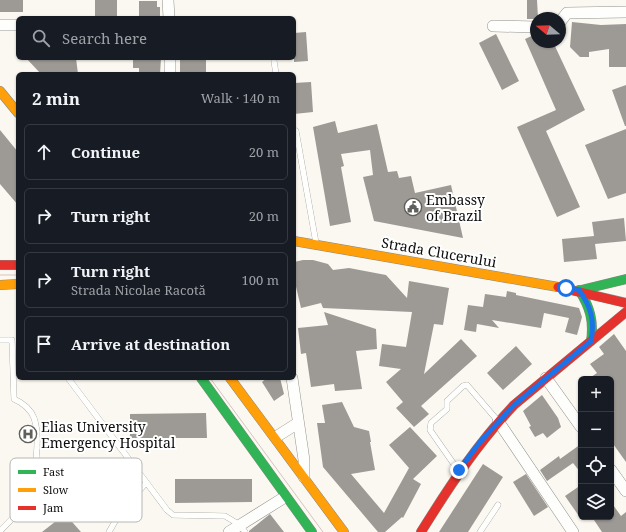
<!DOCTYPE html>
<html lang="en">
<head>
<meta charset="utf-8">
<style>
  :root { --surface:#171b24; --page:#242831; --text:#f1f3f6; --muted:#9ea1a6; --line:#363941 }
  body { margin:0; font-family:"Noto Serif",serif; background:var(--page); color:var(--text) }
  .controls { position:absolute; right:12px; bottom:12px; display:grid; overflow:hidden; border-radius:6px; box-shadow:0 1px 3px #0004 }
  .controls button { width:36px; height:36px; display:grid; place-items:center; padding:0; border:0; border-bottom:1px solid var(--line); background:var(--surface); color:var(--text); font:20px sans-serif }
  .compass { position:absolute; left:530px; top:12px; width:36px; height:36px; border-radius:50%; background:var(--surface); box-shadow:0 1px 3px #0004; rotate:289deg }
  .stop { position:absolute; width:12px; height:12px; margin:-9px; border:3px solid #1a73e8; border-radius:50%; background:#fff }
  .stop.end { background:#1a73e8; border-color:#fff; box-shadow:0 1px 4px #0008 }
  .list { margin:0; padding:0; list-style:none }
  h2 { display:flex; justify-content:space-between; align-items:center; height:52px; margin:0; padding:0 16px; font-size:17px }
  h2 small { font-size:13px; font-weight:400; color:var(--muted) }
  .list li { display:grid; grid-template-columns:26px 1fr auto; gap:12px; align-items:center; box-sizing:border-box; height:56px; margin:0 8px 8px; padding:0 8px; border:1px solid var(--line); border-radius:6px }
  .list b { display:block; font-size:15px; white-space:nowrap }
  .list p { margin:0; font-size:13px; white-space:nowrap; color:var(--muted) }
  .list em { font-size:13px; font-style:normal; color:var(--muted) }
  .icon { flex:none; width:22px; height:22px; fill:none; stroke:currentColor; stroke-width:2; stroke-linecap:round; stroke-linejoin:round }
  .map { position:relative; flex:none; width:626px; height:532px; overflow:hidden }
  .search { position:absolute; background:var(--surface); box-shadow:0 1px 3px #0004; left:16px; top:16px; width:280px; height:44px; display:flex; align-items:center; gap:10px; box-sizing:border-box; padding:0 14px; border-radius:6px; color:var(--muted); font-size:15px }
  .panel { position:absolute; background:var(--surface); box-shadow:0 1px 3px #0004; left:16px; top:72px; width:280px; height:308px; border-radius:6px }
  .map>svg:first-child { display:block }
  .building { fill:#9d9a96 }
  .lines { fill:none; stroke-linecap:round; stroke-linejoin:round }
  .lane-casing { stroke:#93928f; stroke-width:6 }
  .street-casing { stroke:#93928f; stroke-width:12 }
  .fast-casing { stroke:#8a8985; stroke-width:10 }
  .slow-casing { stroke:#8a8985; stroke-width:10 }
  .jam-casing { stroke:#8a8985; stroke-width:10 }
  .lane { stroke:#fefefd; stroke-width:5.5 }
  .street { stroke:#fefefd; stroke-width:11 }
  .fast { stroke:#30b455; stroke-width:9 }
  .slow { stroke:#ff9f0a; stroke-width:9 }
  .jam { stroke:#e5322d; stroke-width:9 }
  .tram { stroke:#d7c3c2; stroke-width:1 }
  .route { stroke:#1a73e8; stroke-width:5 }
  .labels { text-anchor:middle; dominant-baseline:central; stroke-width:4; stroke-linejoin:round; paint-order:stroke }
  .poi-label { font-size:14px; fill:#0c0c0c; stroke:#fff; text-anchor:start }
  .street-label { font-size:14px; fill:#0c0c0c; stroke:#fff }
  .key { fill:#fff; stroke:#b6b6b6; stroke-width:1 }
  .key-label { font-size:11px; fill:#0c0c0c }
</style>
</head>
<body>
<div class="map">
<svg width="626" height="532" viewBox="0 0 626 532">
  <rect width="100%" height="100%" fill="#faf8f0"/>
  <path class="building" d="M 0,0 L 23,0 L 23,12 L 0,12 Z
    M 95,0 L 117,0 L 117,18 L 95,18 Z
    M 527,0 L 537,0 L 538,18 L 536,19 L 527,19 Z
    M 139,1 L 157,1 L 157,7 L 160,7 L 160,18 L 139,18 Z
    M 572,22 L 601,25 L 626,24 L 626,67 L 609,67 L 609,49 L 589,52 L 589,57 L 580,57 L 570,47 Z
    M 306,32 L 308,61 L 294,62 L 294,33 Z
    M 496,34 L 519,81 L 502,90 L 479,43 Z
    M 536,34 L 536,42 L 553,42 L 585,110 L 546,131 L 580,207 L 557,217 L 517,127 L 556,110 L 525,39 Z
    M 26,58 L 76,58 L 78,74 L 41,74 Z
    M 133,58 L 161,58 L 160,74 L 139,74 L 139,68 L 133,68 Z
    M 180,58 L 206,58 L 206,74 L 180,74 Z
    M 311,82 L 313,112 L 294,114 L 294,83 Z
    M 626,85 L 626,126 L 625,126 L 612,90 Z
    M 335,121 L 338,133 L 377,124 L 388,172 L 397,171 L 399,178 L 411,176 L 415,193 L 451,185 L 463,238 L 374,221 L 363,177 L 373,175 L 370,150 L 341,154 L 344,166 L 341,167 L 351,222 L 330,226 L 313,127 Z
    M 626,129 L 626,193 L 608,199 L 585,145 Z
    M 0,130 L 18,152 L 18,205 L 0,184 Z
    M 624,218 L 626,241 L 595,244 L 597,259 L 564,262 L 562,239 L 594,236 L 592,222 Z
    M 303,260 L 313,260 L 328,264 L 333,270 L 349,268 L 386,275 L 407,298 L 409,281 L 449,288 L 443,325 L 434,324 L 424,374 L 461,339 L 477,356 L 421,406 L 429,414 L 414,427 L 396,408 L 403,402 L 386,382 L 401,369 L 379,366 L 382,344 L 406,347 L 412,312 L 323,308 L 321,303 L 301,308 L 294,278 L 294,262 Z
    M 507,291 L 516,293 L 516,295 L 579,308 L 582,317 L 577,335 L 565,332 L 569,318 L 544,313 L 541,328 L 492,320 L 499,328 L 477,324 L 476,332 L 464,330 L 468,305 L 483,307 L 485,294 L 506,297 Z
    M 324,312 L 376,329 L 377,349 L 356,351 L 362,389 L 335,391 L 334,384 L 311,387 L 306,353 L 301,354 L 298,328 L 328,325 Z
    M 614,334 L 626,351 L 626,462 L 611,441 L 611,379 L 588,379 L 597,373 L 590,364 L 604,354 L 599,347 Z
    M 516,346 L 532,364 L 503,390 L 487,373 Z
    M 267,378 L 280,378 L 284,394 L 274,401 L 262,382 Z
    M 542,395 L 558,418 L 561,427 L 547,438 L 543,433 L 535,437 L 529,427 L 531,426 L 523,411 Z
    M 342,402 L 354,427 L 369,431 L 371,442 L 370,442 L 375,470 L 351,474 L 384,513 L 409,468 L 389,445 L 410,427 L 437,456 L 413,479 L 421,484 L 403,518 L 402,517 L 385,532 L 378,532 L 323,467 L 317,423 L 325,423 L 322,405 Z
    M 206,413 L 207,438 L 130,438 L 130,414 Z
    M 581,444 L 581,473 L 573,463 L 547,481 L 540,470 L 559,456 L 560,459 Z
    M 483,464 L 503,477 L 468,532 L 439,532 Z
    M 526,474 L 548,507 L 534,516 L 513,482 Z
    M 175,479 L 252,479 L 252,502 L 175,503 Z
    M 581,485 L 581,519 L 565,496 Z
    M 611,502 L 621,516 L 626,512 L 626,532 L 602,532 L 592,517 L 611,517 Z
    M 65,514 L 81,532 L 42,532 Z
    M 270,514 L 284,532 L 249,532 L 249,531 Z"/>
  <g class="lines">
    <defs>
      <path id="lane" d="M 274,61 L 276,74
        M 294,130 L 296,131 L 316,243
        M 0,340 L 12,340 L 14,399 C 23,403 30,408 34,418 C 41,438 35,478 27,497 C 21,511 10,521 0,531
        M 68,378 L 167,510 L 173,515 L 225,516 L 240,525 L 245,532
        M 458,470 L 430,430 L 431,423 L 447,409 L 447,401 L 463,386 L 467,385 L 498,421
        M 109,532 L 121,511 L 146,483
        M 480,532 L 498,505"/>
      <path id="street" d="M 168,0 L 169,18
        M 560,22 L 567,13 L 626,12
        M 0,25 L 18,25
        M 493,26 L 536,27
        M 170,58 L 170,74
        M 292,378 L 304,460 L 304,477
        M 546,378 L 581,427
        M 498,421 L 573,532
        M 279,435 L 298,423
        M 611,470 L 626,491
        M 229,532 L 285,497"/>
      <path id="fast" d="M 579,290 C 590,307 594,321 591,341
        M 581,290 L 626,279
        M 201,378 L 312,532"/>
      <path id="slow" d="M 0,91 L 18,113
        M 294,241 L 558,287
        M 0,285 L 18,284
        M 230,378 L 344,532"/>
      <path id="jam" d="M 0,265 L 18,265
        M 558,287 L 626,303
        M 421,532 C 449,487 477,444 514,405 L 626,312"/>
    </defs>
    <use href="#lane" class="lane-casing"/>
    <use href="#street" class="street-casing"/>
    <use href="#fast" class="fast-casing"/>
    <use href="#slow" class="slow-casing"/>
    <use href="#jam" class="jam-casing"/>
    <use href="#lane" class="lane"/>
    <use href="#street" class="street"/>
    <use href="#fast" class="fast"/>
    <use href="#slow" class="slow"/>
    <use href="#jam" class="jam"/>
    <path class="tram" d="M 0,275 L 18,275
      M 210,378 L 323,532"/>
  </g>
  <g class="lines">
    <path class="route" d="M 459,470 L 480,442 L 514,405 L 591,341 C 595,320 591,307 579,290 L 566,288"/>
  </g>
  <defs>
    <symbol id="civic-ring" viewBox="-11 -11 22 22"><circle r="9.5" fill="#fff" stroke="#5f5f5c" stroke-width="1.5"/><path d="M-.6-6.5H3V-4.5H.6V-3L4-1V1h2V6H-6V1h2V-1L-.6-3ZM-1.2 2.5V6h2.4V2.5Z" fill="#5f5f5c"/></symbol>
    <symbol id="hospital-ring" viewBox="-11 -11 22 22"><circle r="9.5" fill="#fff" stroke="#5f5f5c" stroke-width="1.5"/><path d="M-5-5h3v3.5h4V-5h3V5h-3V1.5h-4V5h-3Z" fill="#5f5f5c"/></symbol>
  </defs>
  <g fill-rule="evenodd">
    <use href="#civic-ring" x="403" y="197" width="20" height="20"/>
    <use href="#hospital-ring" x="18" y="424" width="20" height="20"/>
  </g>
  <g class="labels">
    <g class="poi-label">
      <text x="426" y="199">Embassy<tspan x="426" dy="16">of Brazil</tspan></text>
      <text x="41" y="426">Elias University<tspan x="41" dy="16">Emergency Hospital</tspan></text>
    </g>
    <g class="street-label">
      <text transform="translate(439 252) rotate(10)">Strada Clucerului</text>
    </g>
  </g>
  <rect x="10" y="458" width="132" height="64" rx="6" class="key"/>
  <rect x="18" y="470" width="18" height="4" fill="#30b455"/>
  <rect x="18" y="488" width="18" height="4" fill="#ff9f0a"/>
  <rect x="18" y="506" width="18" height="4" fill="#e5322d"/>
  <g class="key-label">
    <text x="43" y="476">Fast</text>
    <text x="43" y="494">Slow</text>
    <text x="43" y="512">Jam</text>
  </g>
</svg>
<div class="controls">
<button>+</button>
<button>−</button>
<button><svg class="icon" aria-label="locate" viewBox="0 0 24 24"><circle cx="12" cy="12" r="6"/><path d="M12 2v4M12 18v4M2 12h4M18 12h4"/></svg></button>
<button><svg class="icon" aria-label="layers" viewBox="0 0 24 24"><path d="M12 4l9 5-9 5-9-5zM3 14l9 5 9-5"/></svg></button>
</div>
<svg class="compass" viewBox="-18 -18 36 36"><path d="M0-13l5 13h-10z" fill="#e53935"/><path d="M0 13l5-13h-10z" fill="#9ea1a6"/></svg>
<div class="stop" style="left:566px;top:288px"></div>
<div class="stop end" style="left:459px;top:470px"></div>
<div class="search"><svg class="icon" aria-label="search" viewBox="0 0 24 24"><circle cx="10" cy="10" r="6"/><path d="M15 15l6 6"/></svg>Search here</div>
<section class="panel">
<h2>2 min<small>Walk · 140 m</small></h2>
<ul class="list">
<li><svg class="icon" aria-label="ahead" viewBox="0 0 24 24"><path d="M12 20V5M6 11l6-6 6 6"/></svg><div><b>Continue</b></div><em>20 m</em></li>
<li><svg class="icon" aria-label="right" viewBox="0 0 24 24"><path d="M7 20v-9h11M14 6l5 5-5 5"/></svg><div><b>Turn right</b></div><em>20 m</em></li>
<li><svg class="icon" aria-label="right" viewBox="0 0 24 24"><path d="M7 20v-9h11M14 6l5 5-5 5"/></svg><div><b>Turn right</b><p>Strada Nicolae Racotă</p></div><em>100 m</em></li>
<li><svg class="icon" aria-label="arrive" viewBox="0 0 24 24"><path d="M6 21V4h12l-3 4 3 4H6"/></svg><div><b>Arrive at destination</b></div></li>
</ul>
</section>
</div>
</body>
</html>
